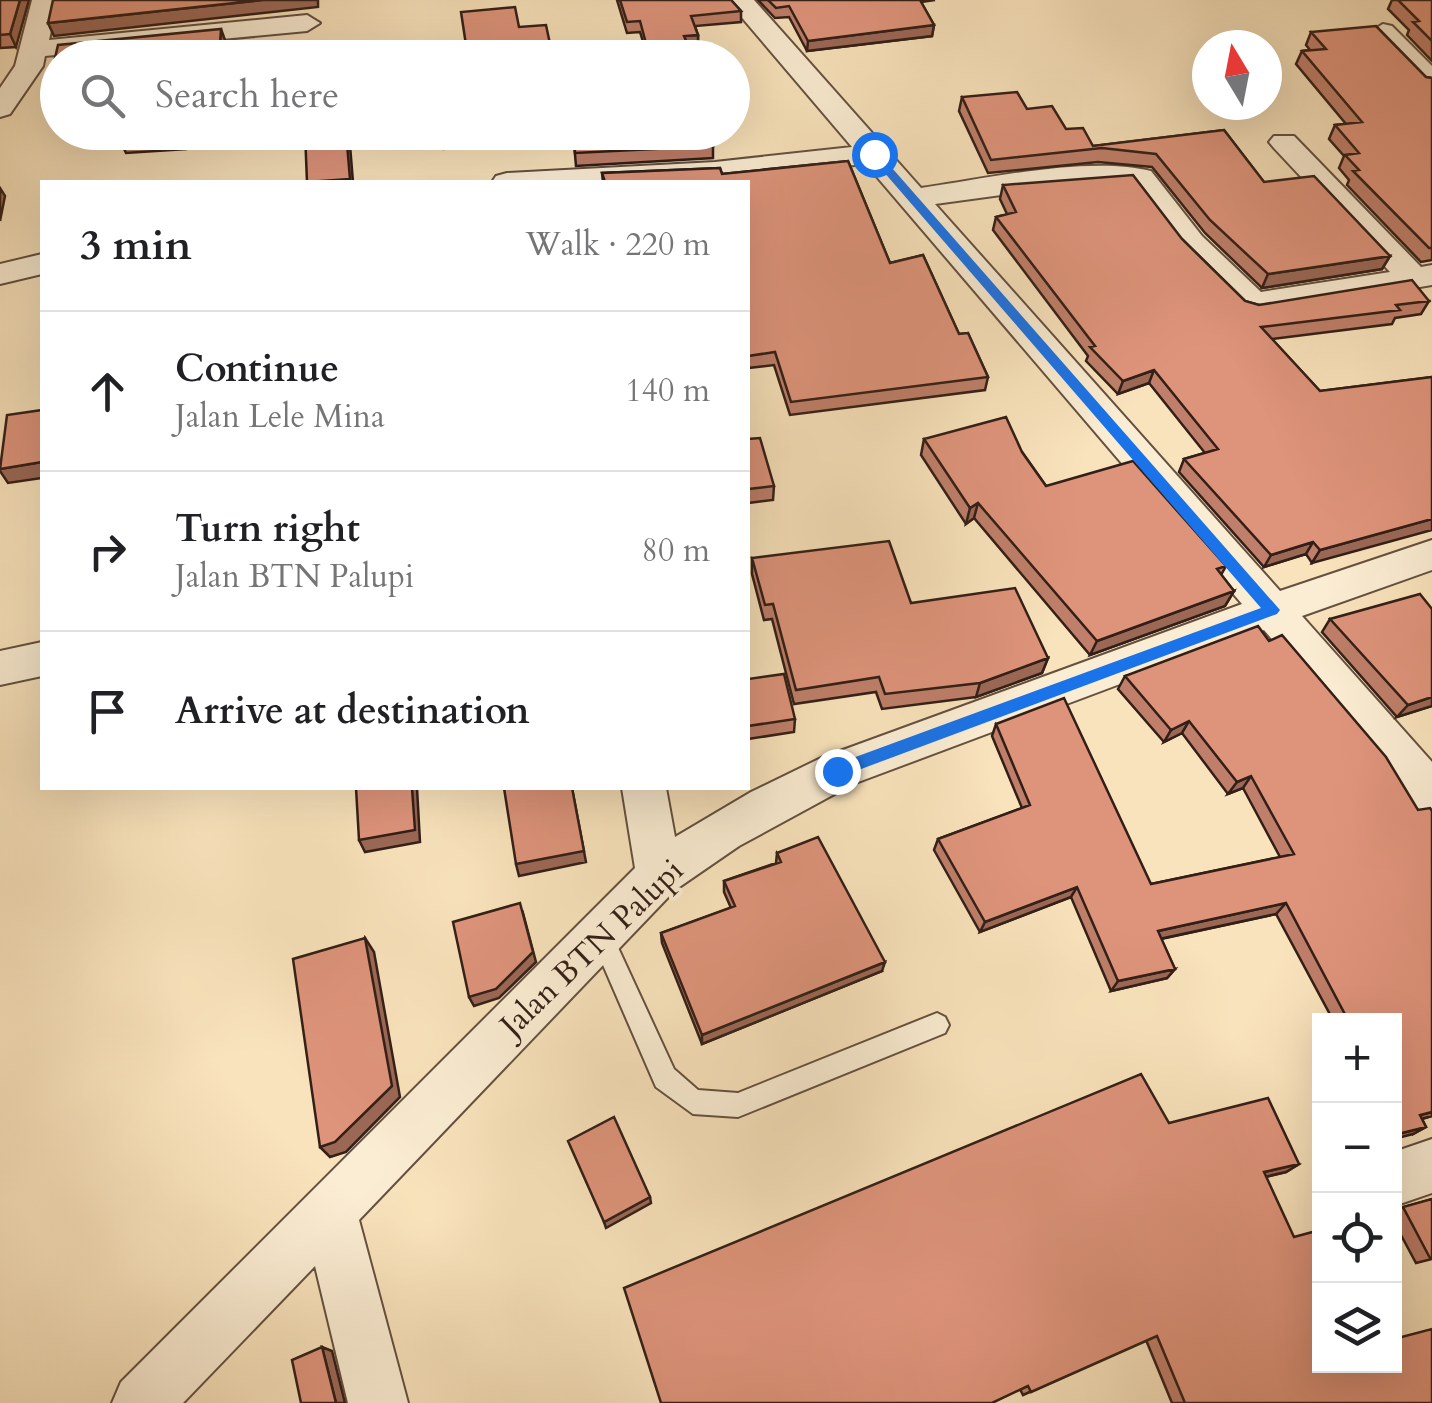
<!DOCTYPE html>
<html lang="en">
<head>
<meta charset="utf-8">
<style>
  :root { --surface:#fff; --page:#f2f2f2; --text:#202124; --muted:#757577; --line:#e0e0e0 }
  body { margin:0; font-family:Cardo,serif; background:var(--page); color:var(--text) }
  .controls { position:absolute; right:30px; bottom:30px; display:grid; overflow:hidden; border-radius:0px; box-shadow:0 10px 40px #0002 }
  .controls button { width:90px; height:90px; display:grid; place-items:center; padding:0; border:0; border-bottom:2px solid var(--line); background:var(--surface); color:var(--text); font:50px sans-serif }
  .compass { position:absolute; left:1192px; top:30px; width:90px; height:90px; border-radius:50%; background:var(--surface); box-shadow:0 10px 40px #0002; rotate:350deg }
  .stop { position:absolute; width:30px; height:30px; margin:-22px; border:8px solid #1a73e8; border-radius:50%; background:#fff }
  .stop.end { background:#1a73e8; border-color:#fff; box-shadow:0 2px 10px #0008 }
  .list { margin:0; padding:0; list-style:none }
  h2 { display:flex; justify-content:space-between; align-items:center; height:130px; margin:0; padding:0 40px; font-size:42px }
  h2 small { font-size:32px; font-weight:400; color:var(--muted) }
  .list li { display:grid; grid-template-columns:65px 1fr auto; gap:30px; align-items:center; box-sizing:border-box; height:160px; padding:0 40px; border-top:2px solid var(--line) }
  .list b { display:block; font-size:38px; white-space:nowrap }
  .list p { margin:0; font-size:32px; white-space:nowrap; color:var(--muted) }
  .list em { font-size:32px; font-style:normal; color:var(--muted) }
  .icon { flex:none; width:55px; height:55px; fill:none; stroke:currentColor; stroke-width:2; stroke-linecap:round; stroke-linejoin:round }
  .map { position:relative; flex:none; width:1432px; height:1403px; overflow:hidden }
  .search { position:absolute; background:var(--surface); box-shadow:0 10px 40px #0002; left:40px; top:40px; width:710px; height:110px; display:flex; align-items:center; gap:25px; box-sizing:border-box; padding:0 35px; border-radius:55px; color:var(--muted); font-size:38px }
  .panel { position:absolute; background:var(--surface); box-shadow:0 10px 40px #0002; left:40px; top:180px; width:710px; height:610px; border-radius:0px }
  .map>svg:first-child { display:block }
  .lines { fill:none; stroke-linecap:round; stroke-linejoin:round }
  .service-casing { stroke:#645040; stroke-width:4 }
  .minor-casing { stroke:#645040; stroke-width:4 }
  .service { fill:#fbedd3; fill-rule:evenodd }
  .minor { fill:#fbedd3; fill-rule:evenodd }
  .wall { fill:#bf7f6a; stroke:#331f17; stroke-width:2.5 }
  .shaded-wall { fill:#9b6856; stroke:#331f17; stroke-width:2.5 }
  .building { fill:#de947b; stroke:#331f17; stroke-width:2.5 }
  .route { fill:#1a73e8 }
  .labels { text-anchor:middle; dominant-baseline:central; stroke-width:8; stroke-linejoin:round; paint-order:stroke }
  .street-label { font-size:32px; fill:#331f17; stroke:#fbedd3 }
</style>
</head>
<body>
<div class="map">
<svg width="1432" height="1403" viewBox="0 0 1432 1403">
  <rect width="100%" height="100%" fill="#f9e3bc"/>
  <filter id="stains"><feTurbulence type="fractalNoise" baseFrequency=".002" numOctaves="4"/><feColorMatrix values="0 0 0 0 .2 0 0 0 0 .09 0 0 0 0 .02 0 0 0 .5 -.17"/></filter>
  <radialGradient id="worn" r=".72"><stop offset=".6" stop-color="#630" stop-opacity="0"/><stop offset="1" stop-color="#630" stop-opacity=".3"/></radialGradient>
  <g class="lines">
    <defs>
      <path id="service" d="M 601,924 L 609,928 L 674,1069 L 698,1090 L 738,1093 L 937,1013 L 945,1017 L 949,1025 L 945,1033 L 738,1117 L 693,1114 L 656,1087 L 590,935 L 593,928 Z"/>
      <path id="minor" d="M 32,0 L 58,0 L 49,40 L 307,15 L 320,23 L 307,31 L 45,56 L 43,66 L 10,114 L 0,117 L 0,88 L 15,66 Z
        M 727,0 L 754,0 L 921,188 C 985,179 1089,155 1151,171 L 1202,236 L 1261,292 L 1390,272 L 1274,148 L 1269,142 L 1274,136 L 1294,136 L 1421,267 L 1432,265 L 1432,285 L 1254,315 L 1242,312 L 1180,250 L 1131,185 L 1031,191 L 935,204 L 1280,591 L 1432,540 L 1432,570 L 1302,616 L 1432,762 L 1432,813 L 1416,808 L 1264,630 L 853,784 L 739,846 L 675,890 L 359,1220 L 408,1403 L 348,1403 L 315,1266 L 183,1403 L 112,1403 L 121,1382 L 635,868 L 622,788 L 666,788 L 675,837 L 751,792 L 821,758 L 1242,604 L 866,164 L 667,182 L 492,182 L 496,176 L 507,173 L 715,162 L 852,147 Z
        M 1383,24 L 1392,26 L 1432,66 L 1432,90 L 1422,88 L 1374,38 L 1370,32 Z
        M 42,254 L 42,274 L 0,284 L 0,264 Z
        M 42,642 L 42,676 L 0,685 L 0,651 Z
        M 1432,1139 L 1432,1193 L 1394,1206 L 1394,1152 Z"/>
    </defs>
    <use href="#service" class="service-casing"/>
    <use href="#minor" class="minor-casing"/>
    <use href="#service" class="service"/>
    <use href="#minor" class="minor"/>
  </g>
  <path class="wall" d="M 0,0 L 16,47 L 0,48 Z
    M 617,0 L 731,0 L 741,11 L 741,22 L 695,26 L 698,35 L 698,46 L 687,47 L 687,54 L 648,58 L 640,32 L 627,33 Z
    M 758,0 L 935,0 L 921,2 L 934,25 L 932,36 L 807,51 L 789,17 L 775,18 Z
    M 1392,0 L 1432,0 L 1432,61 L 1407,35 L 1409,30 L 1388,9 Z
    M 1311,32 L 1426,77 L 1432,78 L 1432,260 L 1421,262 L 1347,185 L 1349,180 L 1339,168 L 1344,156 L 1329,139 L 1335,125 L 1346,124 L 1296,64 L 1302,51 L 1310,50 L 1306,45 Z
    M 962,97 L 1027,109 L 1093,146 L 1224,130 L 1264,182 L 1390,256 L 1382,269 L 1262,288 L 1205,233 L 1152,167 L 1098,162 L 988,173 L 959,111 Z
    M 121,132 L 218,138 L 186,141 L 186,149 L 126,153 L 120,140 Z
    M 442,132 L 709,132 L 713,146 L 713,158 L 576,166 L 574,143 L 531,147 L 529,140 L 444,149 Z
    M 848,161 L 890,263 L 923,255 L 959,334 L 968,333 L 988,377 L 985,390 L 790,415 L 774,365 L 748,368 L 748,182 L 603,182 L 602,173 L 720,168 L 722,174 Z
    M 1003,185 L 1182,239 L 1245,301 L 1259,305 L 1429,301 L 1421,314 L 1395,318 L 1392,324 L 1272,339 L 1320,391 L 1432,377 L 1312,563 L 1306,554 L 1264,567 L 1179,472 L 1184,459 L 1205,453 L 1149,383 L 1118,394 L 1086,361 L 1088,356 L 993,230 L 996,217 L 1007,214 L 1000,199 Z
    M 748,439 L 774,486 L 773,500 L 748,503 Z
    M 924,439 L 1022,452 L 1046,486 L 1226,566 L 1221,575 L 1234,591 L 1225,606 L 1090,655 L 974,518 L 966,524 L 921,455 Z
    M 752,558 L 911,603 L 1048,658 L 1042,673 L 976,697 L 882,709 L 876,692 L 794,704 L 772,619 L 764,620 L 752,574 Z
    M 1330,619 L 1432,706 L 1397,717 L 1322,632 Z
    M 1269,641 L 1418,810 L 1432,811 L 1432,1116 L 1422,1119 L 1426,1127 L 1413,1134 L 1394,1020 L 1333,1020 L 1276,914 L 1161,939 L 1175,969 L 1167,978 L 1111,991 L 1071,897 L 980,932 L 934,850 L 938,839 L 1022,808 L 992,736 L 996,724 L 1151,884 L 1280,857 L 1243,788 L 1228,794 L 1182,733 L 1164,742 L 1118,689 L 1125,676 Z
    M 748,679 L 795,719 L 794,732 L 748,739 Z
    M 777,853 L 882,971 L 702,1044 L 662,943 L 661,933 L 731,908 L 724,892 L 724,881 L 776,863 Z
    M 1169,1123 L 1299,1164 L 1286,1172 L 1266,1177 L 1320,1366 L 1432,1403 L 1172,1403 L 1146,1340 L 1023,1395 L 1020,1389 Z
    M 1432,1199 L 1432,1259 L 1416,1263 L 1394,1222 L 1394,1210 Z"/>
  <path class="shaded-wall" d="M 20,0 L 29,0 L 16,47 L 10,34 Z
    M 262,0 L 318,0 L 318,7 L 54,36 L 48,23 Z
    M 934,25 L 932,36 L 807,51 L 808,41 Z
    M 221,29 L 226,43 L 224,58 L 219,58 Z
    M 698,35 L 698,46 L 687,47 L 684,36 Z
    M 181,132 L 218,132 L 218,138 L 186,141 L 186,149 Z
    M 346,132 L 349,133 L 353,182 L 321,182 Z
    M 0,188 L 5,196 L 0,221 Z
    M 1390,256 L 1382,269 L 1262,288 L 1268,274 Z
    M 1154,370 L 1149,383 L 1118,394 L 1123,381 Z
    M 42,462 L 42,478 L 8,483 L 0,471 L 0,469 Z
    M 978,503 L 974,518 L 966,524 L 970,508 Z
    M 1432,519 L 1432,530 L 1312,563 L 1320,550 Z
    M 1313,542 L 1306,554 L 1264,567 L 1271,555 Z
    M 1234,591 L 1225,606 L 1090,655 L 1097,641 Z
    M 1048,658 L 1042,673 L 976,697 L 980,683 Z
    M 1432,697 L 1432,706 L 1397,717 L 1408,705 Z
    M 1189,721 L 1182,733 L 1164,742 L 1171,730 Z
    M 1251,776 L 1243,788 L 1228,794 L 1237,782 Z
    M 412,788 L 417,788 L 420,842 L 365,852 L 359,840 Z
    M 572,788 L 586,862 L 519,876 L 516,864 Z
    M 1077,887 L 1071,897 L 980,932 L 985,922 Z
    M 1286,903 L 1276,914 L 1150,941 L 1158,931 Z
    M 523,913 L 536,962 L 499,998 L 474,1006 L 469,997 Z
    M 365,938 L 374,952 L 400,1097 L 346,1152 L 330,1157 L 320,1147 Z
    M 885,962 L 882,971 L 702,1044 L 702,1035 Z
    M 1175,969 L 1167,978 L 1111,991 L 1118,981 Z
    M 1432,1112 L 1432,1116 L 1407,1123 L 1420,1115 Z
    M 1426,1127 L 1413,1134 L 1394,1139 L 1394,1135 Z
    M 1299,1164 L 1286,1172 L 1251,1180 L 1264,1172 Z
    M 650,1197 L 651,1203 L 606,1228 L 604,1222 Z
    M 322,1347 L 332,1351 L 345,1403 L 336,1403 Z"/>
  <path class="building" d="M 0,0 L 20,0 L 10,34 L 0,35 Z
    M 53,0 L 262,0 L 48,23 Z
    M 620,0 L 731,0 L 741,11 L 691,16 L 698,35 L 684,36 L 687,43 L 647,47 L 640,21 L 627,22 Z
    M 768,0 L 920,0 L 934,25 L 808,41 L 789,6 L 776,8 Z
    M 1398,0 L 1432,0 L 1432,41 L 1413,22 L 1419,21 Z
    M 515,7 L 519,27 L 546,25 L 553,58 L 468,58 L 461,12 Z
    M 1376,26 L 1426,77 L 1432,78 L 1432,248 L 1429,248 L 1353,171 L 1359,170 L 1345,155 L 1359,153 L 1335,125 L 1362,122 L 1302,51 L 1326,49 L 1311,32 Z
    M 221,29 L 219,58 L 58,58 L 58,70 L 52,71 L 58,45 Z
    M 1017,92 L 1027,109 L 1052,106 L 1066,129 L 1083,128 L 1093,146 L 1224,130 L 1264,182 L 1314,176 L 1390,256 L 1268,274 L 1210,220 L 1156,154 L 1102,148 L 991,160 L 962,97 Z
    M 121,132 L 181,132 L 181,136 L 120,140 Z
    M 305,132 L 346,132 L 350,179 L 307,182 Z
    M 442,132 L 482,132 L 442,136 Z
    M 528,132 L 554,132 L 529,135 Z
    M 574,132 L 709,132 L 713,146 L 575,153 Z
    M 848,161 L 890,263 L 923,255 L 959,334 L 968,333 L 988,377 L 791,402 L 775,352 L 748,356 L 748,182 L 605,182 L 602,173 L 720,168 L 722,174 Z
    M 1133,175 L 1182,239 L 1245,301 L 1259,305 L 1412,280 L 1429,301 L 1396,305 L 1400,310 L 1261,327 L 1320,391 L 1432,377 L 1432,519 L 1320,550 L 1313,542 L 1271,555 L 1184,459 L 1218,449 L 1154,370 L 1123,381 L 1090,347 L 1095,346 L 996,217 L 1016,212 L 1003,185 Z
    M 42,410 L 42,462 L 0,469 L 7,415 Z
    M 1006,417 L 1022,452 L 1046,486 L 1133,461 L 1226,566 L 1217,569 L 1234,591 L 1097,641 L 978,503 L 970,508 L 924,439 Z
    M 760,438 L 774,486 L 748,489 L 748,439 Z
    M 889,541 L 911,603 L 1015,588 L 1048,658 L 980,683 L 885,694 L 879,677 L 796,690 L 773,604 L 765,605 L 752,558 Z
    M 1420,594 L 1432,609 L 1432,697 L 1408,705 L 1330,619 Z
    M 1258,626 L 1269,641 L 1282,635 L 1386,757 L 1418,810 L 1430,808 L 1432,811 L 1432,1112 L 1420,1115 L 1426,1127 L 1394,1135 L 1394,1020 L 1348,1020 L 1286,903 L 1158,931 L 1175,969 L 1118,981 L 1077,887 L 985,922 L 938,839 L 1030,805 L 996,724 L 1064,698 L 1151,884 L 1294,854 L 1251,776 L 1237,782 L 1189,721 L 1171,730 L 1125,676 Z
    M 784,674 L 795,719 L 748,726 L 748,679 Z
    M 356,788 L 412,788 L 415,830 L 359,840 Z
    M 504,788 L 572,788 L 584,851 L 516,864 Z
    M 818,837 L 885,962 L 702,1035 L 661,933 L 735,906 L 724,881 L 781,862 L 777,853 Z
    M 520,903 L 533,952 L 496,989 L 469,997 L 453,922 Z
    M 365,938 L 392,1086 L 335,1142 L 320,1147 L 293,959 Z
    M 1141,1074 L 1169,1123 L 1268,1098 L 1299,1164 L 1264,1172 L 1294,1237 L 1320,1230 L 1320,1366 L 1394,1366 L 1394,1339 L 1432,1329 L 1432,1403 L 1185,1403 L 1157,1336 L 1031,1392 L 1028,1386 L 992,1403 L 661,1403 L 624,1288 Z
    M 614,1117 L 650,1197 L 604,1222 L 568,1141 Z
    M 1432,1199 L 1432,1258 L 1430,1258 L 1403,1207 Z
    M 322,1347 L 336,1403 L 301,1403 L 292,1360 Z"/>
  <path class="route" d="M 870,152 L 878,152 L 1280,610 L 1277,614 L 837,778 L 828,771 L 831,766 L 1261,608 L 870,156 Z"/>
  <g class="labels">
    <g class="street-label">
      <text transform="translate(592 948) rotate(-44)">Jalan BTN Palupi</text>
    </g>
  </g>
  <rect width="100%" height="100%" filter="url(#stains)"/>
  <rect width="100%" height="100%" fill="url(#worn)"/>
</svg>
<div class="controls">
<button>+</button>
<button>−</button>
<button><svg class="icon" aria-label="locate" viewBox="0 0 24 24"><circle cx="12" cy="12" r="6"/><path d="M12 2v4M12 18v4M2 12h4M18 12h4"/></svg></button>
<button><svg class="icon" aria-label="layers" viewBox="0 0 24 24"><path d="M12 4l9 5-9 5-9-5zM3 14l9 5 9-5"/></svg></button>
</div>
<svg class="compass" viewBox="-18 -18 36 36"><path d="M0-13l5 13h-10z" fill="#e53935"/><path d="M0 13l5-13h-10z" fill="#757577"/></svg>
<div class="stop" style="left:874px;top:154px"></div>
<div class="stop end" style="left:837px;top:771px"></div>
<div class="search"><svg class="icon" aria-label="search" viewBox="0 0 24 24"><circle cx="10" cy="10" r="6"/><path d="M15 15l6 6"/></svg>Search here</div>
<section class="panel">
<h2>3 min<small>Walk · 220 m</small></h2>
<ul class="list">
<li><svg class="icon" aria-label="ahead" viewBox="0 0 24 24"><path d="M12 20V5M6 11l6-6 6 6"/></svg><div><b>Continue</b><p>Jalan Lele Mina</p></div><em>140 m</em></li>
<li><svg class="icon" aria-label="right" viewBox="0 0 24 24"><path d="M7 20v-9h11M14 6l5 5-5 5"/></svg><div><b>Turn right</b><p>Jalan BTN Palupi</p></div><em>80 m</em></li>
<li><svg class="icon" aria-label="arrive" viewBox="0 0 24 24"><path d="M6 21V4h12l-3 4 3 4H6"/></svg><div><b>Arrive at destination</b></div></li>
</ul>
</section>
</div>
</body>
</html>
